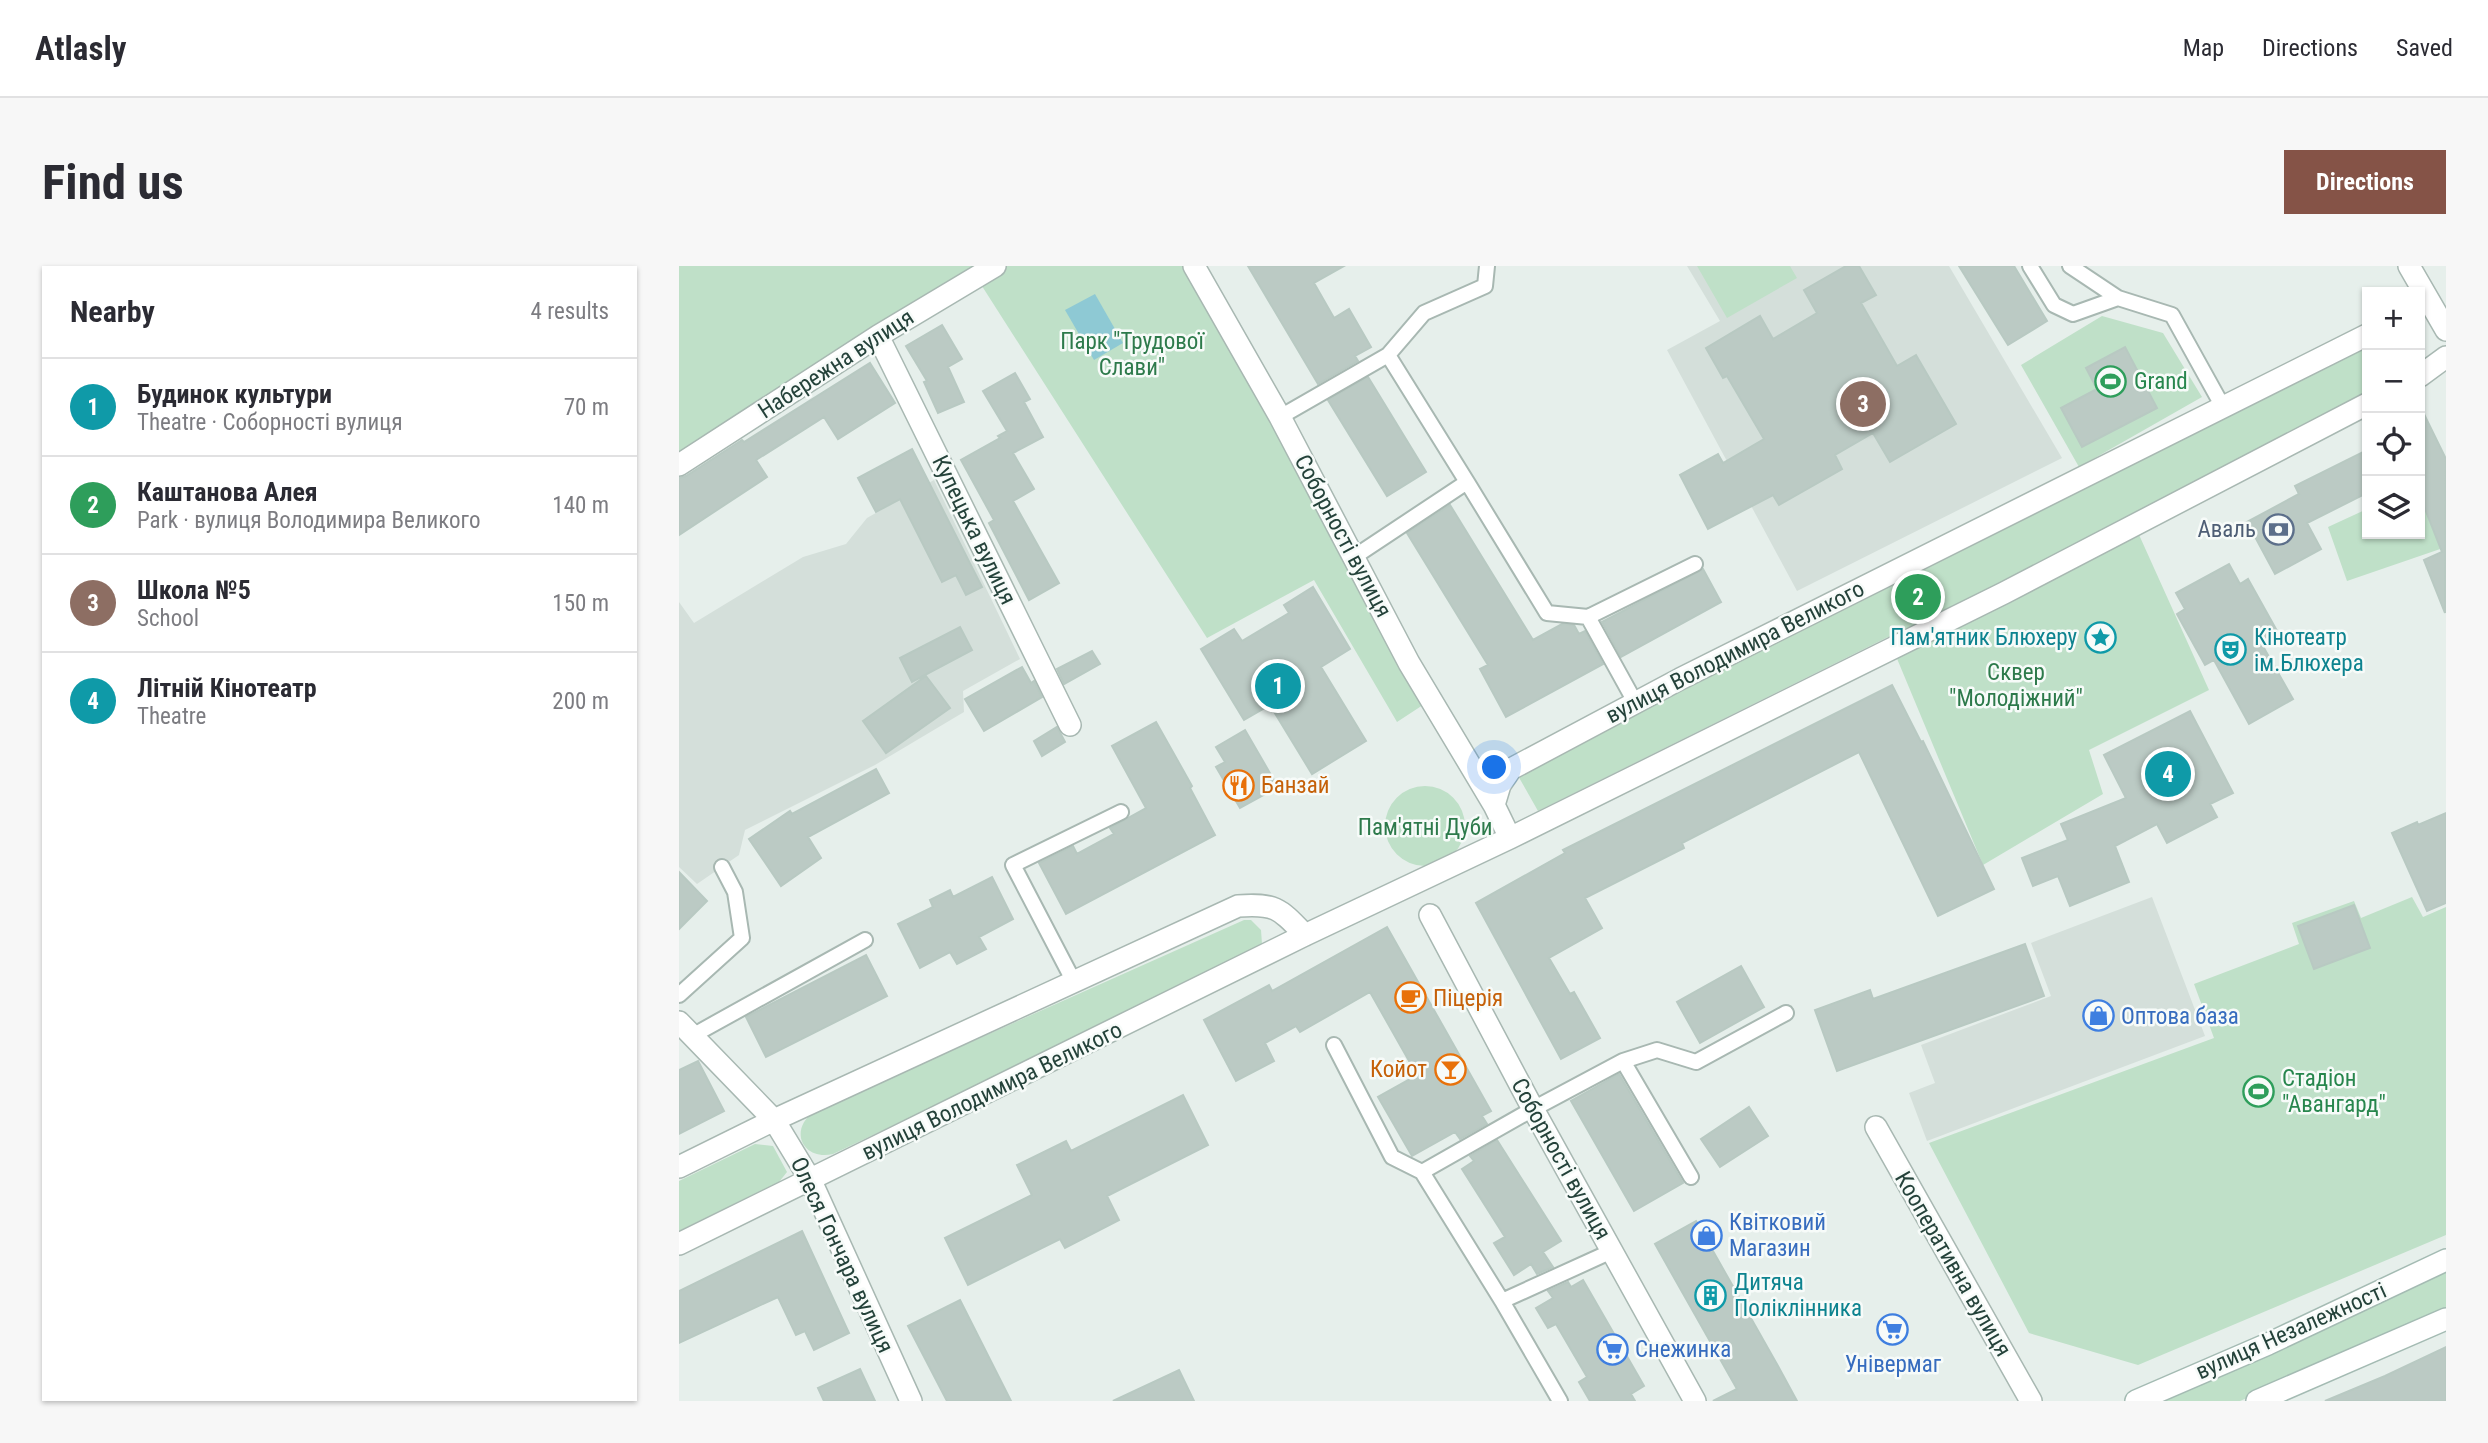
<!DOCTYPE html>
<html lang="en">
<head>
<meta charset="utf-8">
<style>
  :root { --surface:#fff; --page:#f7f7f7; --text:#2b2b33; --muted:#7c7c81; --line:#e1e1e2; --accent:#855347 }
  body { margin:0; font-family:"Roboto Condensed",sans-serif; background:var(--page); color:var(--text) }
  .controls { position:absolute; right:21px; top:21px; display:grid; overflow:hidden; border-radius:0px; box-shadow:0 2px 5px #0004 }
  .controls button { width:63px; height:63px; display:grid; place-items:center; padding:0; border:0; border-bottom:2px solid var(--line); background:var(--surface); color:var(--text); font:35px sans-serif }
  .you { position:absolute; left:816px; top:502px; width:24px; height:24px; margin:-18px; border:5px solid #fff; border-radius:50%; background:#1a73e8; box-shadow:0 0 0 10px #1a73e833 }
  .badge { display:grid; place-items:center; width:46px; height:46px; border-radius:50%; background:var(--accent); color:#fff; font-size:23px; font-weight:700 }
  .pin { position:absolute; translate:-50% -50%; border:4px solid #fff; box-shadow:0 2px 7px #0006 }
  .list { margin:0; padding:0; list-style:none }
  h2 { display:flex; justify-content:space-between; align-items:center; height:91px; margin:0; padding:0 28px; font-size:30px }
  h2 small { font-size:23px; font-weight:400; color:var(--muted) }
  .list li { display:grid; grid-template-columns:46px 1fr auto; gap:21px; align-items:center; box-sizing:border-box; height:98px; padding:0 28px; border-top:2px solid var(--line) }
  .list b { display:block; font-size:26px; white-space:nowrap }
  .list p { margin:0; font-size:23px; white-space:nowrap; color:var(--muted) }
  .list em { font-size:23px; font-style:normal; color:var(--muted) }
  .icon { flex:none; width:38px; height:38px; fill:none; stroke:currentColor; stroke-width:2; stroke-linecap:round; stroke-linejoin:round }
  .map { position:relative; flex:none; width:1767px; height:1135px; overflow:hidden; border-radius:0px }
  header { display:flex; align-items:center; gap:42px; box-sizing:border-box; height:98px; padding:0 35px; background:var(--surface); border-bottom:2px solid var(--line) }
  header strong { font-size:33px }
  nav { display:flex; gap:38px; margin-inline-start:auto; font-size:24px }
  .intro { display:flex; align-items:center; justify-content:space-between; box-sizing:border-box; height:168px; padding:0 42px }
  h1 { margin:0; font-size:49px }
  .button { padding:18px 32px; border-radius:0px; background:var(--accent); color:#fff; font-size:24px; font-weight:700 }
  main { display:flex; gap:42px; padding:0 42px }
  aside { flex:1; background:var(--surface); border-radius:0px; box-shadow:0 2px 5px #0004 }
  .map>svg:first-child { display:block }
  .built { fill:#d4dfda }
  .green { fill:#bfe0c8 }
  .water { fill:#8ec9d4 }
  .building { fill:#bbcac4; stroke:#b8c9c2; stroke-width:2 }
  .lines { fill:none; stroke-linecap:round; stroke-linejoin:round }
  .lane-casing { stroke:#a8b8b2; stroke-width:18 }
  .street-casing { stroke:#a8b8b2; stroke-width:24 }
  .secondary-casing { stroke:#a4bbb3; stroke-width:24 }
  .lane { stroke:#fff; stroke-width:14 }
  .street { stroke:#fff; stroke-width:21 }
  .secondary { stroke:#fff; stroke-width:21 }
  .labels { text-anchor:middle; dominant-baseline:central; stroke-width:5; stroke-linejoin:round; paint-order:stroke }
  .park-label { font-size:23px; fill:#2d7a4b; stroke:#f7fbf9 }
  .street-label { font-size:23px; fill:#24423a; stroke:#f7fbf9 }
  .leisure-label { font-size:23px; fill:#27864d; stroke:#f7fbf9; text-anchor:start }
  .service-label { font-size:23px; fill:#4e5e75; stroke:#f7fbf9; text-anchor:end }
  .culture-label { font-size:23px; fill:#0d838f; stroke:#f7fbf9; text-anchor:start }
  .food-label { font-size:23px; fill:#c56008; stroke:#f7fbf9; text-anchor:start }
  .shop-label { font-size:23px; fill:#366cbe; stroke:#f7fbf9; text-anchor:start }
</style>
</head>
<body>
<header>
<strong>Atlasly</strong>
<nav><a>Map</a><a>Directions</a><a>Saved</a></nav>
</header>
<div class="intro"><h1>Find us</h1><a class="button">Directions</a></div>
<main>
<aside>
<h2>Nearby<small>4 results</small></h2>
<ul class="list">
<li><span class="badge" style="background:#0f9aa8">1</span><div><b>Будинок культури</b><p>Theatre · Соборності вулиця</p></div><em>70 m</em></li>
<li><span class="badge" style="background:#2e9e5b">2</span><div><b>Каштанова Алея</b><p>Park · вулиця Володимира Великого</p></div><em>140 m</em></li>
<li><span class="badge" style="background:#8d6e63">3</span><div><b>Школа №5</b><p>School</p></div><em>150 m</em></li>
<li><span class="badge" style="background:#0f9aa8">4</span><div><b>Літній Кінотеатр</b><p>Theatre</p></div><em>200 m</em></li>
</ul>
</aside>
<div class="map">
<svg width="1767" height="1135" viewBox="0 0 1767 1135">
  <rect width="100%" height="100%" fill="#e6efeb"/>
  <path class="built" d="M 1008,0 L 1270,0 L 1383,192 L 1118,325 L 988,84 L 1041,55 Z
    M 255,214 L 341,393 L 284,425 L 285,446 L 196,499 L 66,564 L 60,589 L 18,618 L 0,601 L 0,336 L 15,357 L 124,291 L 167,278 L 188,252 Z
    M 1473,631 L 1526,770 L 1248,875 L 1230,827 L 1256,817 L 1242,779 L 1372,730 L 1352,677 Z"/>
  <path class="green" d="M 0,0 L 505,0 L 747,437 L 718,456 L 635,314 L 528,372 L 294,6 L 0,188 Z
    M 1018,0 L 1111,0 L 1118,12 L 1048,52 Z
    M 1423,50 L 1484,67 L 1523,131 L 1400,201 L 1342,99 Z
    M 1688,79 L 1688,133 L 1452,251 L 1530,424 L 1410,484 L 1424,528 L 1304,599 L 1209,371 L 859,545 L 838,508 Z
    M 1767,208 L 1767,281 L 1668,315 L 1649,261 L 1688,243 L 1688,268 L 1741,268 L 1741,220 Z
    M706 560a40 40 0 1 1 80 0a40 40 0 1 1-80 0Z
    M 1733,631 L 1744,651 L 1767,641 L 1767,969 L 1459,1099 L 1350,1067 L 1250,877 L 1535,772 L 1515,718 L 1620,678 L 1613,657 L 1675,635 L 1682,652 Z
    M 565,654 L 572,654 L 582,664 L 583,678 L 574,689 L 154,888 C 124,895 109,864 135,846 Z
    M 76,878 L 94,880 L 108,906 L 100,916 L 0,965 L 0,915 Z
    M 1767,1002 L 1767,1044 L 1561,1135 L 1469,1135 Z"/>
  <path class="water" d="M 416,28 L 444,77 L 415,94 L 386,44 Z"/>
  <path class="building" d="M 569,0 L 665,0 L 635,17 L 655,52 L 670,43 L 692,81 L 676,90 L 679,95 L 639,118 Z
    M 1167,0 L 1180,0 L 1197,29 L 1182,37 L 1218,100 L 1237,89 L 1277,158 L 1211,196 L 1194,167 L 1156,189 L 1163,203 L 1100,239 L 1094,229 L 1029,263 L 1001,209 L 1039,188 L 1044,197 L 1085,173 L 1048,110 L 1044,112 L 1027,82 L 1081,50 L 1094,73 L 1138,47 L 1125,24 Z
    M 1280,0 L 1335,0 L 1368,55 L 1329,79 Z
    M 263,59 L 283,93 L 269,101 L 285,136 L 259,147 L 245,116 L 248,115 L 227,80 Z
    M 1446,81 L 1478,142 L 1403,181 L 1382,142 L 1418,123 L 1407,102 Z
    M 191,97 L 216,137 L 159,173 L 145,151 L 77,194 L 88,211 L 0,269 L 0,212 L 7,210 L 63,174 L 65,176 Z
    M 336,107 L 351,133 L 345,136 L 364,171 L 334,187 L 355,223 L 334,235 L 380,317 L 350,334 L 310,257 L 315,254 L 282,194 L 321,172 L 319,170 L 328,165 L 304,125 Z
    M 689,111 L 747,206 L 708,230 L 649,134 Z
    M 1741,140 L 1767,193 L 1766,347 L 1745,294 L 1763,286 L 1741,230 Z
    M 233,183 L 303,321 L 287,329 L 277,309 L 263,316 L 221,233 L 197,246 L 179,212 Z
    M 1688,184 L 1688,227 L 1628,257 L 1642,283 L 1596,308 L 1568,256 L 1620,228 L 1616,220 Z
    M 771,239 L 854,374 L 883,358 L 895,359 L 900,368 L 906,365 L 924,398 L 827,451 L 801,403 L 809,399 L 728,267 Z
    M 1550,298 L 1561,318 L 1569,313 L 1598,365 L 1581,375 L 1614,433 L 1570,458 L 1535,394 L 1526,399 L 1498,348 L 1506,343 L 1497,327 Z
    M 1024,303 L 1042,336 L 942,391 L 923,356 Z
    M 634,321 L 671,383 L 642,401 L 687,475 L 633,508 L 591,439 L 565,454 L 522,383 L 555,363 L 563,375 L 610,347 L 605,339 Z
    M 281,361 L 293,384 L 233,416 L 221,392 Z
    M 413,385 L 421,398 L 385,418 L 378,403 Z
    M 343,401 L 352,417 L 355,415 L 363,431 L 305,465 L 286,433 Z
    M 247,410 L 271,442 L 207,487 L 184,455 Z
    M 1213,419 L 1242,476 L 1244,475 L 1315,623 L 1259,650 L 1180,486 L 1003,577 L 1005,582 L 906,632 L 923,662 L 870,692 L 891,728 L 895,726 L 921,772 L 882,793 L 797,637 L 886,587 L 884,584 Z
    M 1511,445 L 1554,527 L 1531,538 L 1538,551 L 1488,577 L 1478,558 L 1436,580 L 1450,616 L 1391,640 L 1379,610 L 1354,620 L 1343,592 L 1389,574 L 1382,558 L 1447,532 L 1425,489 Z
    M 477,456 L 513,520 L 511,522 L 536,569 L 387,648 L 360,597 L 394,580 L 398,588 L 435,568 L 431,562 L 467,542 L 433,480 Z
    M 378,461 L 386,476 L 363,490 L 355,475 Z
    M 566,464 L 599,521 L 561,542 L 537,501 L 546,496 L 537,481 Z
    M 197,503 L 210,527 L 129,571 L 142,592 L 102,620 L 70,573 L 111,545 L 113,548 Z
    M 1767,547 L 1767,637 L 1748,645 L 1713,567 L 1738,556 L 1739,559 Z
    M 0,606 L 28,635 L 0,663 Z
    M 313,611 L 334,653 L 300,671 L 307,683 L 278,698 L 271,686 L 241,702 L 219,658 L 254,641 L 251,634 L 271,624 L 274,631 Z
    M 1675,639 L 1691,682 L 1635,703 L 1619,660 Z
    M 708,661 L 812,845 L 803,850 L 808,858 L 781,873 L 776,866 L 733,890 L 699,831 L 738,809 L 691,726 L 621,766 L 617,760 L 586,777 L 595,795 L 557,815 L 525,754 L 590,719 L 593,725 Z
    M 1346,678 L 1365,730 L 1158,805 L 1136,744 L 1191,724 L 1194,733 Z
    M 187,689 L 208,730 L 87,791 L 67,751 Z
    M 1062,700 L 1085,741 L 1021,777 L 998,736 Z
    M 19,795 L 45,845 L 0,868 L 0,804 Z
    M 940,808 L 1004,917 L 955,945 L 892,835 Z
    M 504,829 L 529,879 L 428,930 L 440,954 L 386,982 L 381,973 L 289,1019 L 266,972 L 353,929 L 338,899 L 387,875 L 392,885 Z
    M 1070,841 L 1089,870 L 1041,901 L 1022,873 Z
    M 818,874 L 882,975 L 864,986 L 874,1001 L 858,1008 L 852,998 L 835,1009 L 815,977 L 826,971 L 783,903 L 795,895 L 791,890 Z
    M 1017,955 L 1099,1100 L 1118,1135 L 1034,1135 L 1058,1123 L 976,978 Z
    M 123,965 L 170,1067 L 135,1084 L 126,1065 L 117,1069 L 99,1031 L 0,1077 L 0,1025 Z
    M 904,1014 L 965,1120 L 952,1128 L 956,1135 L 911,1135 L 900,1116 L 908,1111 L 877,1058 L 869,1062 L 857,1042 L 874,1032 L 869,1025 L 889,1016 L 892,1021 Z
    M 281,1034 L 332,1135 L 268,1135 L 229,1060 Z
    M 1767,1081 L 1767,1135 L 1646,1135 L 1706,1110 Z
    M 181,1103 L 196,1135 L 145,1135 L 139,1122 Z
    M 500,1104 L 515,1135 L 434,1135 Z"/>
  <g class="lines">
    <defs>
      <path id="lane" d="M 1351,0 L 1375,39 L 1394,48 L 1439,32 L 1493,49 L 1544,141
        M 1391,0 L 1439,32
        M 709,89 L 745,47 L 806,20 L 808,0
        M 601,151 L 709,89 L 788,216
        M 675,291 L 788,216 L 868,347 L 909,351
        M 956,436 L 909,351 L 1016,298
        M 395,716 L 334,599 L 442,546
        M 0,729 L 63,672 L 56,626 L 43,601
        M 13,770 L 186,674
        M 655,779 L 713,891 L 743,906 L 823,1035 L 881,1135
        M 944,795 L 978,784 L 1017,796 L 1107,747
        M 743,906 L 854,843 L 944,795 L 1012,911
        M 823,1035 L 933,985"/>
      <path id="street" d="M 515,0 L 601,151 L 730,397 L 815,539
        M 1730,0 L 1767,64
        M 199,70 L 391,459
        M 1741,110 L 1767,91
        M 0,199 L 199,70 L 316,0
        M 831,572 L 815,539 L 821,519 L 832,503 L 1001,413 L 1688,69
        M 751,649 L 854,843 L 1016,1135
        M 0,756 L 95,854 L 132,915 L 232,1135
        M 1197,861 L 1352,1135
        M 0,901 L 95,854 L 559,640 C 597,637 601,643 626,669
        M 0,978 L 626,669 L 831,572 L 1325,327 L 1688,138"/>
      <path id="secondary" d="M 1457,1135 L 1589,1078 L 1767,994
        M 1578,1135 L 1767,1053"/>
    </defs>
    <use href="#lane" class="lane-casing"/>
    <use href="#street" class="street-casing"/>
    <use href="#secondary" class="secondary-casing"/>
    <use href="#lane" class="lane"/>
    <use href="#street" class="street"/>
    <use href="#secondary" class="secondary"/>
  </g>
  <defs>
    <symbol id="stadium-ring" viewBox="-11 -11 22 22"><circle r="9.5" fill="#f7fbf9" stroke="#2e9e5b" stroke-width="1.5"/><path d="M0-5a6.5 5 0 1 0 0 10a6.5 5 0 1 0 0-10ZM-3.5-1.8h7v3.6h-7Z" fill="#2e9e5b"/></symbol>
    <symbol id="bank-ring" viewBox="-11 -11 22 22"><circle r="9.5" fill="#f7fbf9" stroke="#5c6f8a" stroke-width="1.5"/><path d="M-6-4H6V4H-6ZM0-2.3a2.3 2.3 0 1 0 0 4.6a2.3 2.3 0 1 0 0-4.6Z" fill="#5c6f8a"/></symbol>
    <symbol id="sight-ring" viewBox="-11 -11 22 22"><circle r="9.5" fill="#f7fbf9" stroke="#0f9aa8" stroke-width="1.5"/><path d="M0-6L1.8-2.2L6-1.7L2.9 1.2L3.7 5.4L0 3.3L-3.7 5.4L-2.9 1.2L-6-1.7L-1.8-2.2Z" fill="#0f9aa8"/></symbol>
    <symbol id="theatre-ring" viewBox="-11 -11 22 22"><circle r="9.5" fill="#f7fbf9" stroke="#0f9aa8" stroke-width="1.5"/><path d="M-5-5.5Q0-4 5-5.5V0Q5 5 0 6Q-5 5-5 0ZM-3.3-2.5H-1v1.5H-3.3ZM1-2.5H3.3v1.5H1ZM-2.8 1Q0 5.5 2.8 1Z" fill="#0f9aa8"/></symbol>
    <symbol id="restaurant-ring" viewBox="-11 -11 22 22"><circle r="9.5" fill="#f7fbf9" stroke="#e8710a" stroke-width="1.5"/><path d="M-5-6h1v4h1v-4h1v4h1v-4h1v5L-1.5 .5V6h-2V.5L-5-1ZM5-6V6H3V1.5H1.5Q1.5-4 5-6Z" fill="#e8710a"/></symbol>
    <symbol id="cafe-ring" viewBox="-11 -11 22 22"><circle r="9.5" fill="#f7fbf9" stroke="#e8710a" stroke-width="1.5"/><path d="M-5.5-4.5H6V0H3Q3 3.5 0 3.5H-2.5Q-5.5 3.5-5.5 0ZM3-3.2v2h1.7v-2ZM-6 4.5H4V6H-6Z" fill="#e8710a"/></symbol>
    <symbol id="shop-ring" viewBox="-11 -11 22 22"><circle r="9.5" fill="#f7fbf9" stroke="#3f7fe0" stroke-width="1.5"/><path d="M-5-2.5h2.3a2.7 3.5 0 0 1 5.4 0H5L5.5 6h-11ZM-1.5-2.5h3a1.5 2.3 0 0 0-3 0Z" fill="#3f7fe0"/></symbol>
    <symbol id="bar-ring" viewBox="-11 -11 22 22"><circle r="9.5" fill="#f7fbf9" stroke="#e8710a" stroke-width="1.5"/><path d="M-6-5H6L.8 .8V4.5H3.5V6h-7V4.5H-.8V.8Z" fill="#e8710a"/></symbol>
    <symbol id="building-ring" viewBox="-11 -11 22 22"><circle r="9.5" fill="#f7fbf9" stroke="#0f9aa8" stroke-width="1.5"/><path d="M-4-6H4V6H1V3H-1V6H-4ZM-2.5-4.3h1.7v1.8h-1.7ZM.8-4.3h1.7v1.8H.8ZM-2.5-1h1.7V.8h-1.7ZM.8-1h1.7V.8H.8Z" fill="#0f9aa8"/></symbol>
    <symbol id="supermarket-ring" viewBox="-11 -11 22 22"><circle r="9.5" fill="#f7fbf9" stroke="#3f7fe0" stroke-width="1.5"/><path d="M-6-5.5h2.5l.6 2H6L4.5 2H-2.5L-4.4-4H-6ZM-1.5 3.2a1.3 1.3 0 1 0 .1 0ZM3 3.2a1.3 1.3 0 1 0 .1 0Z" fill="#3f7fe0"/></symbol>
  </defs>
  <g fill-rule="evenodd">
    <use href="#stadium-ring" x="1414" y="98" width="35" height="35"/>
    <use href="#bank-ring" x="1582" y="246" width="35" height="35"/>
    <use href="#sight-ring" x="1404" y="354" width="35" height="35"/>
    <use href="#theatre-ring" x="1534" y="366" width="35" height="35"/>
    <use href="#restaurant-ring" x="542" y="502" width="35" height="35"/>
    <use href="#cafe-ring" x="714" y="714" width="35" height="35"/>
    <use href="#shop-ring" x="1402" y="732" width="35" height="35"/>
    <use href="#bar-ring" x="754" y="786" width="35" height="35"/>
    <use href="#stadium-ring" x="1562" y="808" width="35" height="35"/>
    <use href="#shop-ring" x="1010" y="952" width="35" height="35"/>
    <use href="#building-ring" x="1014" y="1012" width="35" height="35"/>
    <use href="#supermarket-ring" x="1196" y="1046" width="35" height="35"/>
    <use href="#supermarket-ring" x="916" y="1066" width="35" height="35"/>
  </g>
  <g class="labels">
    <g class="park-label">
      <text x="453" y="75">Парк "Трудової<tspan x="453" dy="26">Слави"</tspan></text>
      <text x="1337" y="406">Сквер<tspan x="1337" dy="26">"Молодіжний"</tspan></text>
      <text x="746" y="561">Пам'ятні Дуби</text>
    </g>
    <g class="street-label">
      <text transform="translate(157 98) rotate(-33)">Набережна вулиця</text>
      <text transform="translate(295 264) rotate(64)">Купецька вулиця</text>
      <text transform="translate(664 270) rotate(62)">Соборності вулиця</text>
      <text transform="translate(1056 386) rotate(-27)">вулиця Володимира Великого</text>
      <text transform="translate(313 825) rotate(-26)">вулиця Володимира Великого</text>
      <text transform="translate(882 893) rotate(61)">Соборності вулиця</text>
      <text transform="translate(163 989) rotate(65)">Олеся Гончара вулиця</text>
      <text transform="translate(1274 998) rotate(60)">Кооперативна вулиця</text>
      <text transform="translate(1612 1065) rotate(-24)">вулиця Незалежності</text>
    </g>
    <g class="leisure-label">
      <text x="1455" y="115">Grand</text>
      <text x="1603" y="812">Стадіон<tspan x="1603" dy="26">"Авангард"</tspan></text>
    </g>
    <g class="service-label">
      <text x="1577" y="263">Аваль</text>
    </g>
    <g class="culture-label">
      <text x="1398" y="371" text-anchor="end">Пам'ятник Блюхеру</text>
      <text x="1575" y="371">Кінотеатр<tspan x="1575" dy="26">ім.Блюхера</tspan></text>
      <text x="1055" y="1016">Дитяча<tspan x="1055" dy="26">Поліклінника</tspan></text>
    </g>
    <g class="food-label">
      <text x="582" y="519">Банзай</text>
      <text x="754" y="732">Піцерія</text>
      <text x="748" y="803" text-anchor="end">Койот</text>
    </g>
    <g class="shop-label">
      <text x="1442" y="750">Оптова база</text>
      <text x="1050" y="956">Квітковий<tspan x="1050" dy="26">Магазин</tspan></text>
      <text x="956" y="1083">Снежинка</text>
      <text x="1214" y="1098" text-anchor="middle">Універмаг</text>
    </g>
  </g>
</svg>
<div class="controls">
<button>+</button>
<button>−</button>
<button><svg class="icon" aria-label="locate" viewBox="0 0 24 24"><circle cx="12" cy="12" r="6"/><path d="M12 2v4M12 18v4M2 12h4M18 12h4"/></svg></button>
<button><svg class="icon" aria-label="layers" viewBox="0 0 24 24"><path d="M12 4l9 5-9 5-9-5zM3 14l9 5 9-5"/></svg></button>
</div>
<div class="you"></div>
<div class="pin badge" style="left:599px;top:420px;background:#0f9aa8">1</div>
<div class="pin badge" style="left:1239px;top:331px;background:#2e9e5b">2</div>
<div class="pin badge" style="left:1184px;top:138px;background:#8d6e63">3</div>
<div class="pin badge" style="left:1489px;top:508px;background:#0f9aa8">4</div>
</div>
</main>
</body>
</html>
